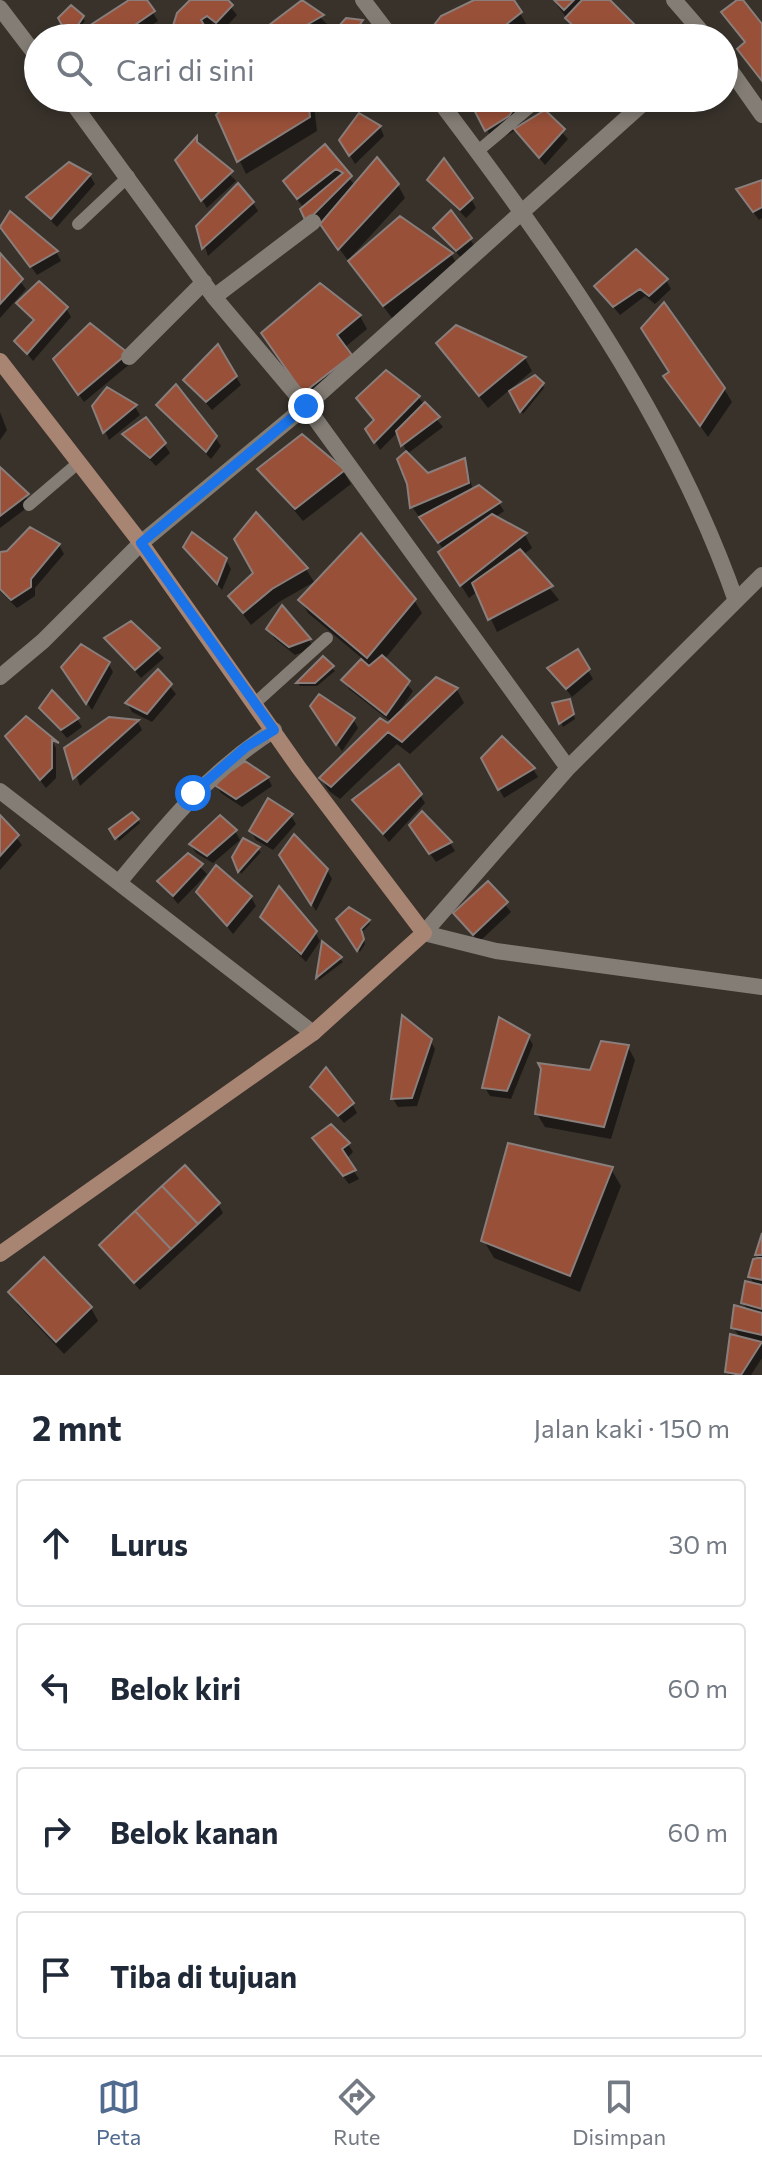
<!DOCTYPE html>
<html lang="id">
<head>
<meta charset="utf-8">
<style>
  :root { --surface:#fff; --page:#f2f2f3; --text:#1f2937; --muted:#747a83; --line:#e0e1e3; --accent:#506a90 }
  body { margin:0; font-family:Commissioner,sans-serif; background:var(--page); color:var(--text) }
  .stop { position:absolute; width:24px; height:24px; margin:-18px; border:6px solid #1a73e8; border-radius:50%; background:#fff }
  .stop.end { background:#1a73e8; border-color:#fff; box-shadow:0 2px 8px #0008 }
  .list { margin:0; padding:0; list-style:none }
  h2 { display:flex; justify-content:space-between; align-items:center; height:104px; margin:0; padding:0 32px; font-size:34px }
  h2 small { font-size:26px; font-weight:400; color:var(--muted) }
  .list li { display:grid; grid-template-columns:52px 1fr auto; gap:24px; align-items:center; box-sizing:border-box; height:128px; margin:0 16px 16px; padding:0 16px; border:2px solid var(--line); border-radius:8px }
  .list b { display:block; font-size:30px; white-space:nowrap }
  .list em { font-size:26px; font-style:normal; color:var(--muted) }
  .icon { flex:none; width:44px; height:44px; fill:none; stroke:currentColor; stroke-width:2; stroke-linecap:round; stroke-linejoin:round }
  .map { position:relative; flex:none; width:762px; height:1375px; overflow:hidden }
  .search { position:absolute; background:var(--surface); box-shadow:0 4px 12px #0003; left:24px; right:24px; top:24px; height:88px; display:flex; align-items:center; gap:20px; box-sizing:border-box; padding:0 28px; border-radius:44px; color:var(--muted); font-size:30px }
  .sheet { height:680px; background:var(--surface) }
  nav { display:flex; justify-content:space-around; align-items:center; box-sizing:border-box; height:112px; border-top:2px solid var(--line); background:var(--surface); font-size:22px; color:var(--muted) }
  nav a { display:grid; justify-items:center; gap:4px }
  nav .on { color:var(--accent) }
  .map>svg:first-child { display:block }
  .shadow { fill:#0007 }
  .building { fill:#985039; stroke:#897e7b; stroke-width:2 }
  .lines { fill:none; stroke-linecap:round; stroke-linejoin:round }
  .service { stroke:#837d75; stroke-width:12 }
  .minor { stroke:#837d75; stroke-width:16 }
  .tertiary { stroke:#837d75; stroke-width:16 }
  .secondary { stroke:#a88473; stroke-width:16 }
  .route { stroke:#1a73e8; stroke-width:10 }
</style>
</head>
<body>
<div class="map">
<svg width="762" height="1375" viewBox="0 0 762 1375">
  <rect width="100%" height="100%" fill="#38322b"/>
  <path class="shadow" d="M 132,0 L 145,0 L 158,21 L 132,38 L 104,38 Z
    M 193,0 L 225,0 L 237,15 L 222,31 L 213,23 L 204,29 L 209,38 L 198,34 L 195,38 L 179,38 L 174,29 Z
    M 477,0 L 512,0 L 528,27 L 513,38 L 439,38 Z
    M 553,0 L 607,0 L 645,38 L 582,38 Z
    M 740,0 L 762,27 L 762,82 L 739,50 L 746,44 L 724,13 Z
    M 303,1 L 327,24 L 304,38 L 255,38 Z
    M 82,17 L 85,21 L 71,38 L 60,18 Z
    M 347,20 L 364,25 L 354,38 L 331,38 Z
    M 104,98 L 148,98 L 115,109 Z
    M 237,98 L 313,98 L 317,131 L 246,174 L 218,115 Z
    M 470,98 L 537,98 L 516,130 L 544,113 L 568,139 L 545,165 L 516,130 L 494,143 Z
    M 360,116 L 380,127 L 384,136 L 355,164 L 341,140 Z
    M 196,140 L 236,181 L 207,208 L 177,160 Z
    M 325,147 L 356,187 L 398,185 L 405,198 L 351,257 L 353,259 L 400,218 L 451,254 L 459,267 L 392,318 L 331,238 L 328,218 L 313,229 L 304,208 L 290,190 Z
    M 69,164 L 90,176 L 95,184 L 57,227 L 28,198 Z
    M 430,181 L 471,199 L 476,208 L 466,218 Z
    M 762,182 L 762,218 L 759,220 L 743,198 Z
    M 253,203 L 258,211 L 208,256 L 198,226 Z
    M 10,213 L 57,253 L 61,261 L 37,275 L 1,225 Z
    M 435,228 L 470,239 L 475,247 L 462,259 Z
    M 0,256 L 26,289 L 0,318 Z
    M 666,280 L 671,289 L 655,304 L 645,296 L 620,315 L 597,287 Z
    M 320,286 L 360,316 L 367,329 L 344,348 L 351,356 L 312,405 L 271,347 Z
    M 19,304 L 66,308 L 71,317 L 33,361 L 17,341 L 35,323 Z
    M 91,326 L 131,363 L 84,402 L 60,368 Z
    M 456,327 L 525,358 L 532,371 L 488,408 L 438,343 Z
    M 218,347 L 241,385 L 212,410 L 186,380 Z
    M 386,372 L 418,397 L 443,427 L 407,454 L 428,475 L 464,460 L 473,490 L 478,487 L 499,503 L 504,511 L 494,518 L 525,535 L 532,548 L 523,555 L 559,600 L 497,632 L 478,591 L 469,598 L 440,552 L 444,550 L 412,507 L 409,483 L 400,459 L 407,453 L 398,432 L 380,450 L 367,429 L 375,422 L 358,398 Z
    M 671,373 L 724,389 L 732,402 L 708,437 L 665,377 Z
    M 542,384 L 544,388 L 523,414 L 512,392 Z
    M 108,389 L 135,407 L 140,415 L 109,440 L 94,406 Z
    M 159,406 L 215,437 L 221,446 L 211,459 Z
    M 0,412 L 7,430 L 0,440 Z
    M 125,435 L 164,444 L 170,453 L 156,466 Z
    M 259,469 L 343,471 L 351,484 L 303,521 Z
    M 0,470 L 32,504 L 0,528 Z
    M 59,545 L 64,554 L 35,588 L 35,596 L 17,608 L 0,591 L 0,554 Z
    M 186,547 L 226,560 L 231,569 L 222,590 Z
    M 306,569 L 314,582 L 279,602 L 251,625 L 230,597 L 256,574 Z
    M 300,600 L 414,600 L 422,613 L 384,660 L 413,691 L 399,712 L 436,680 L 457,690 L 464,703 L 410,754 L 397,744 L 340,799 L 329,791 L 321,778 L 391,722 L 349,689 L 344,680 L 364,660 L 308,613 Z
    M 282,608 L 309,640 L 314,648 L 295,655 L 274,638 L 269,629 Z
    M 131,624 L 164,658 L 141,678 L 107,639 Z
    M 577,652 L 593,679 L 572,697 L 550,668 Z
    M 323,659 L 335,671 L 317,686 L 300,686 L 298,683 Z
    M 108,663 L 113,672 L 92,710 L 69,676 Z
    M 158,672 L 176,694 L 152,722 L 132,712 L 127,703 Z
    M 554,705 L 571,706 L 575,719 L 563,727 Z
    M 41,708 L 77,719 L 82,727 L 67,738 Z
    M 317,715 L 353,719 L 358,728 L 342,751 Z
    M 110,719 L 138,722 L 142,730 L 80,786 L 67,749 Z
    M 50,738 L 56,748 L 56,778 L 46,788 L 13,745 Z
    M 483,759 L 533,769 L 538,777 L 504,798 Z
    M 245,763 L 268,778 L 272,786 L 242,807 L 221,793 L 216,785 Z
    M 420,795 L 425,803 L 389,842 L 354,801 Z
    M 422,814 L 450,843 L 455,851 L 436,862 L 416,834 Z
    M 291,816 L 296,824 L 273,850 L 256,840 L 251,831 Z
    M 0,817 L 22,845 L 0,870 Z
    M 138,820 L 140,823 L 119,841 L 111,830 Z
    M 235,831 L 240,840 L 213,863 L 196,853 L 191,845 Z
    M 244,841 L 261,852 L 241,874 L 234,857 Z
    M 188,855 L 207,874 L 178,904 L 159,881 Z
    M 287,864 L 327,870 L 332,879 L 316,911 Z
    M 488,884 L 511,912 L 479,942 L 456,914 Z
    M 198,892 L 251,897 L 256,906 L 233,934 Z
    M 262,917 L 315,932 L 320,941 L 306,962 Z
    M 339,919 L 368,921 L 370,924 L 361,933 L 365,944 L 360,952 Z
    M 324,944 L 343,962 L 319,980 L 318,977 Z
    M 528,1036 L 533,1045 L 511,1099 L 490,1096 L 485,1088 Z
    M 430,1040 L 435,1049 L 417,1106 L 398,1107 L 393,1099 Z
    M 628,1047 L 635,1060 L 611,1139 L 545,1127 L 537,1114 Z
    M 313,1087 L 352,1104 L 357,1113 L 344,1123 Z
    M 348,1144 L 353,1152 L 346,1159 L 359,1179 L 349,1184 L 320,1147 Z
    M 611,1169 L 621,1186 L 580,1292 L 494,1258 L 484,1241 Z
    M 218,1204 L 223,1213 L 140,1290 L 101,1245 Z
    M 762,1240 L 762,1358 L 751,1375 L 729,1375 L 740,1338 L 733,1327 L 748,1311 L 743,1302 L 755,1286 L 750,1277 L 760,1261 L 757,1255 Z
    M 44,1260 L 91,1308 L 98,1321 L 64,1354 L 18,1305 L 10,1292 Z"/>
  <path class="building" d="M 129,0 L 147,0 L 155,11 L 116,38 L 103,38 L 92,24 Z
    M 190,0 L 228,0 L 233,5 L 216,23 L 207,16 L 201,20 L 207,30 L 201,37 L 192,27 L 181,38 L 172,29 L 177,13 Z
    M 302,0 L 324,15 L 284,38 L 252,38 Z
    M 474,0 L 514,0 L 522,12 L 489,38 L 437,38 L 431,29 L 441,16 Z
    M 554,0 L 574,0 L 564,10 Z
    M 582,0 L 610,0 L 648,38 L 586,38 L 565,18 Z
    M 737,0 L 743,0 L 762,24 L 762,81 L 737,49 L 745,42 L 721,12 Z
    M 71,5 L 84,16 L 69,38 L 58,18 Z
    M 346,18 L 363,20 L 350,38 L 328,38 Z
    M 234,98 L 308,98 L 310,117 L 237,162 L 216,115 Z
    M 468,98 L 521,98 L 509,116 L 485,131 Z
    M 545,110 L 565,129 L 539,158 L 514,129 Z
    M 359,113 L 381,126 L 349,156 L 339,140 Z
    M 197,136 L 197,142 L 233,171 L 201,201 L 175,160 Z
    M 325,144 L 352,176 L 306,222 L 300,209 L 343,173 L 336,169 L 297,199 L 283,181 Z
    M 377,157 L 399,184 L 338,250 L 320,224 Z
    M 444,158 L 473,198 L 460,210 L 427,180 Z
    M 69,162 L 91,174 L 51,219 L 26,197 Z
    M 762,180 L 762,207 L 753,212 L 736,189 Z
    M 238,183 L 254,202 L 202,249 L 196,226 Z
    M 451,210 L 472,238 L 456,251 L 433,228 Z
    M 10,211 L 58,251 L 30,267 L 0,227 Z
    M 400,216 L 453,253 L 383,306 L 348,261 Z
    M 636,249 L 668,279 L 649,296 L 640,289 L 613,307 L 594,286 Z
    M 0,253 L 23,279 L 0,304 Z
    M 39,281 L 68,307 L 27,354 L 14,341 L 34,320 L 16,303 Z
    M 320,283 L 361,315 L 337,335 L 352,355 L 303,393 L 261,333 Z
    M 664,302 L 725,388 L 700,426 L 663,376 L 669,372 L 641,328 Z
    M 90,323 L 128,353 L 78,395 L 53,359 Z
    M 456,325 L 526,357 L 479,396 L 436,343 Z
    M 218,344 L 237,376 L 206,402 L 183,380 Z
    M 386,370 L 420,396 L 374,443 L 365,429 L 374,420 L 356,398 Z
    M 535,375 L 544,383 L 520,412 L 509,391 Z
    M 176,384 L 217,436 L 206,452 L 156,405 Z
    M 107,387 L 137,405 L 103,433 L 92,406 Z
    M 425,402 L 440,417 L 401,446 L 396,431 Z
    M 146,417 L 166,443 L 150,458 L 122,434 Z
    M 302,434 L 345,470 L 295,509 L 257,469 Z
    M 406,451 L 428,473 L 465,458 L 469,483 L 410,508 L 407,484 L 397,459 Z
    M 0,467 L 29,494 L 0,516 Z
    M 479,485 L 501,502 L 438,543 L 419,517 Z
    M 256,512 L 308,568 L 272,589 L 243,613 L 228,596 L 253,573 L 234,539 Z
    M 492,514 L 527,533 L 460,586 L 438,552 Z
    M 30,527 L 60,544 L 31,579 L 31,587 L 11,600 L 0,589 L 0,552 L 7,551 Z
    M 192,532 L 227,558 L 217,584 L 183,547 Z
    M 361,533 L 416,599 L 367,658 L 298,600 Z
    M 520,549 L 553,586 L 488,620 L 472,583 Z
    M 282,605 L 311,639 L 289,647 L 266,629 Z
    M 131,621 L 160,648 L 135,670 L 104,638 Z
    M 81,644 L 110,662 L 86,704 L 61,667 Z
    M 578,649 L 590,669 L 566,689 L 547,668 Z
    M 382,655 L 410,681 L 386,715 L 341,680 L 361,659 L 369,666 Z
    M 323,656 L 334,666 L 315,683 L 296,683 Z
    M 158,669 L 172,684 L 147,714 L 125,703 Z
    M 436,677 L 458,688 L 402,742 L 388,732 L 331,787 L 319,778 L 380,718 L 388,723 Z
    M 52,690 L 79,718 L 61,730 L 39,708 Z
    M 319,694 L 355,718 L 336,745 L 310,706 Z
    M 570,699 L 574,714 L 559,724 L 552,703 Z
    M 26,716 L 59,743 L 52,740 L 52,768 L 40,780 L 5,736 Z
    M 109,717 L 139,720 L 73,779 L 64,748 Z
    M 502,736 L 535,768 L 498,790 L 481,758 Z
    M 245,761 L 269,777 L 236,799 L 213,784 Z
    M 399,764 L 422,794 L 383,834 L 352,800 Z
    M 268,798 L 293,814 L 267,842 L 249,831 Z
    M 422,811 L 452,842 L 429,854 L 409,825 Z
    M 132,812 L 139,819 L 115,839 L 109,829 Z
    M 0,815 L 19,835 L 0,856 Z
    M 220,815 L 237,830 L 207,856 L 189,844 Z
    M 294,834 L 328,869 L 311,905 L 279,855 Z
    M 243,838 L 260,847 L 238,872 L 232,857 Z
    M 188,853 L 203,864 L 173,896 L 157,881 Z
    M 216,865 L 252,896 L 227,926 L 196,892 Z
    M 488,881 L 508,902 L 473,935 L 453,913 Z
    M 279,886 L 317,931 L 301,954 L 260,917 Z
    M 349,907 L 370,920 L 361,929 L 364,939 L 357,951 L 336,919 Z
    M 322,941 L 342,957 L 316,978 Z
    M 402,1015 L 432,1039 L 412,1098 L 391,1099 Z
    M 499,1017 L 530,1035 L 507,1091 L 482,1088 Z
    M 601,1041 L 629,1045 L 604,1127 L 535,1114 L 541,1069 L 538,1063 L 590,1070 Z
    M 326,1067 L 354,1103 L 338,1116 L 310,1087 Z
    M 331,1124 L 350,1143 L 342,1149 L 356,1170 L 343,1176 L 312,1138 Z
    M 508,1143 L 613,1167 L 570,1276 L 481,1241 Z
    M 185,1165 L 220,1203 L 198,1224 L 162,1186 Z
    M 162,1186 L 198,1224 L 171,1249 L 135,1211 Z
    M 135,1211 L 171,1249 L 134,1283 L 99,1245 Z
    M 762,1233 L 762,1255 L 755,1255 Z
    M 44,1257 L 92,1307 L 56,1342 L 8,1292 Z
    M 758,1258 L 762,1258 L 762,1280 L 748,1277 L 753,1259 Z
    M 745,1281 L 762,1285 L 762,1309 L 741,1303 Z
    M 734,1305 L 762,1313 L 762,1335 L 731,1328 Z
    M 730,1334 L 762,1342 L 741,1375 L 725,1372 Z"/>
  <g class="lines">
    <path class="service" d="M 478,151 L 541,98
      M 78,224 L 129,176
      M 29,505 L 77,464
      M 254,704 L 327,638"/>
    <path class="minor" d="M 363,0 L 392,38
      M 674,0 L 707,38
      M 0,8 L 38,58
      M 724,61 L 762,115
      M 69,98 L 214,297 L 306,406 L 568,768
      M 437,98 C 555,254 671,415 736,601
      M 214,297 L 313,222
      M 129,357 L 204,282
      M 0,677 L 43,641 L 141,543 L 306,406 L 649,98
      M 0,791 L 313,1033
      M 120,881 C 167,824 211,770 274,730
      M 424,933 L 568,768 L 762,575"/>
    <path class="tertiary" d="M 424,933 L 496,951 L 762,987"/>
    <path class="secondary" d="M 0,361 L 141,543 L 299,768 L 424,933 L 313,1033 L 0,1254"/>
  </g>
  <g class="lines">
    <path class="route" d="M 193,793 L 246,747 L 274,730 L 141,543 L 306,406"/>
  </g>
</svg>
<div class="stop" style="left:193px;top:793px"></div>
<div class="stop end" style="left:306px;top:406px"></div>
<div class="search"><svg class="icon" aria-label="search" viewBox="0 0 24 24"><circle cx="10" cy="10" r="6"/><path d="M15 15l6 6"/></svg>Cari di sini</div>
</div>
<section class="sheet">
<h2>2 mnt<small>Jalan kaki · 150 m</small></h2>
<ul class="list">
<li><svg class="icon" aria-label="ahead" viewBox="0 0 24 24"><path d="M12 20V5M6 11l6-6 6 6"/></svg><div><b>Lurus</b></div><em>30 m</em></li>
<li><svg class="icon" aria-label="left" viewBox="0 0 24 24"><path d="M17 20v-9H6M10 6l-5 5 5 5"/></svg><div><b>Belok kiri</b></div><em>60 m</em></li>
<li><svg class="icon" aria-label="right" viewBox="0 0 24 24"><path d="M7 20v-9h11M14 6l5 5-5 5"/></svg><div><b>Belok kanan</b></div><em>60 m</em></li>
<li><svg class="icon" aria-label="arrive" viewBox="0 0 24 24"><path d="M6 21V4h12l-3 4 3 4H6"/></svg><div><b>Tiba di tujuan</b></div></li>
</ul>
</section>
<nav>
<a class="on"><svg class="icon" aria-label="map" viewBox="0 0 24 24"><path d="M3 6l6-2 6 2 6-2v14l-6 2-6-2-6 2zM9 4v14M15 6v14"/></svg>Peta</a>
<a><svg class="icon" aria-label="directions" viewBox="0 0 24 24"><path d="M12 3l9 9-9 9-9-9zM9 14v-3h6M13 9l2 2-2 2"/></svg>Rute</a>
<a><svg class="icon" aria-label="saved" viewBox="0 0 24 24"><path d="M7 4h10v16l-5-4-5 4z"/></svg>Disimpan</a>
</nav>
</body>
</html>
